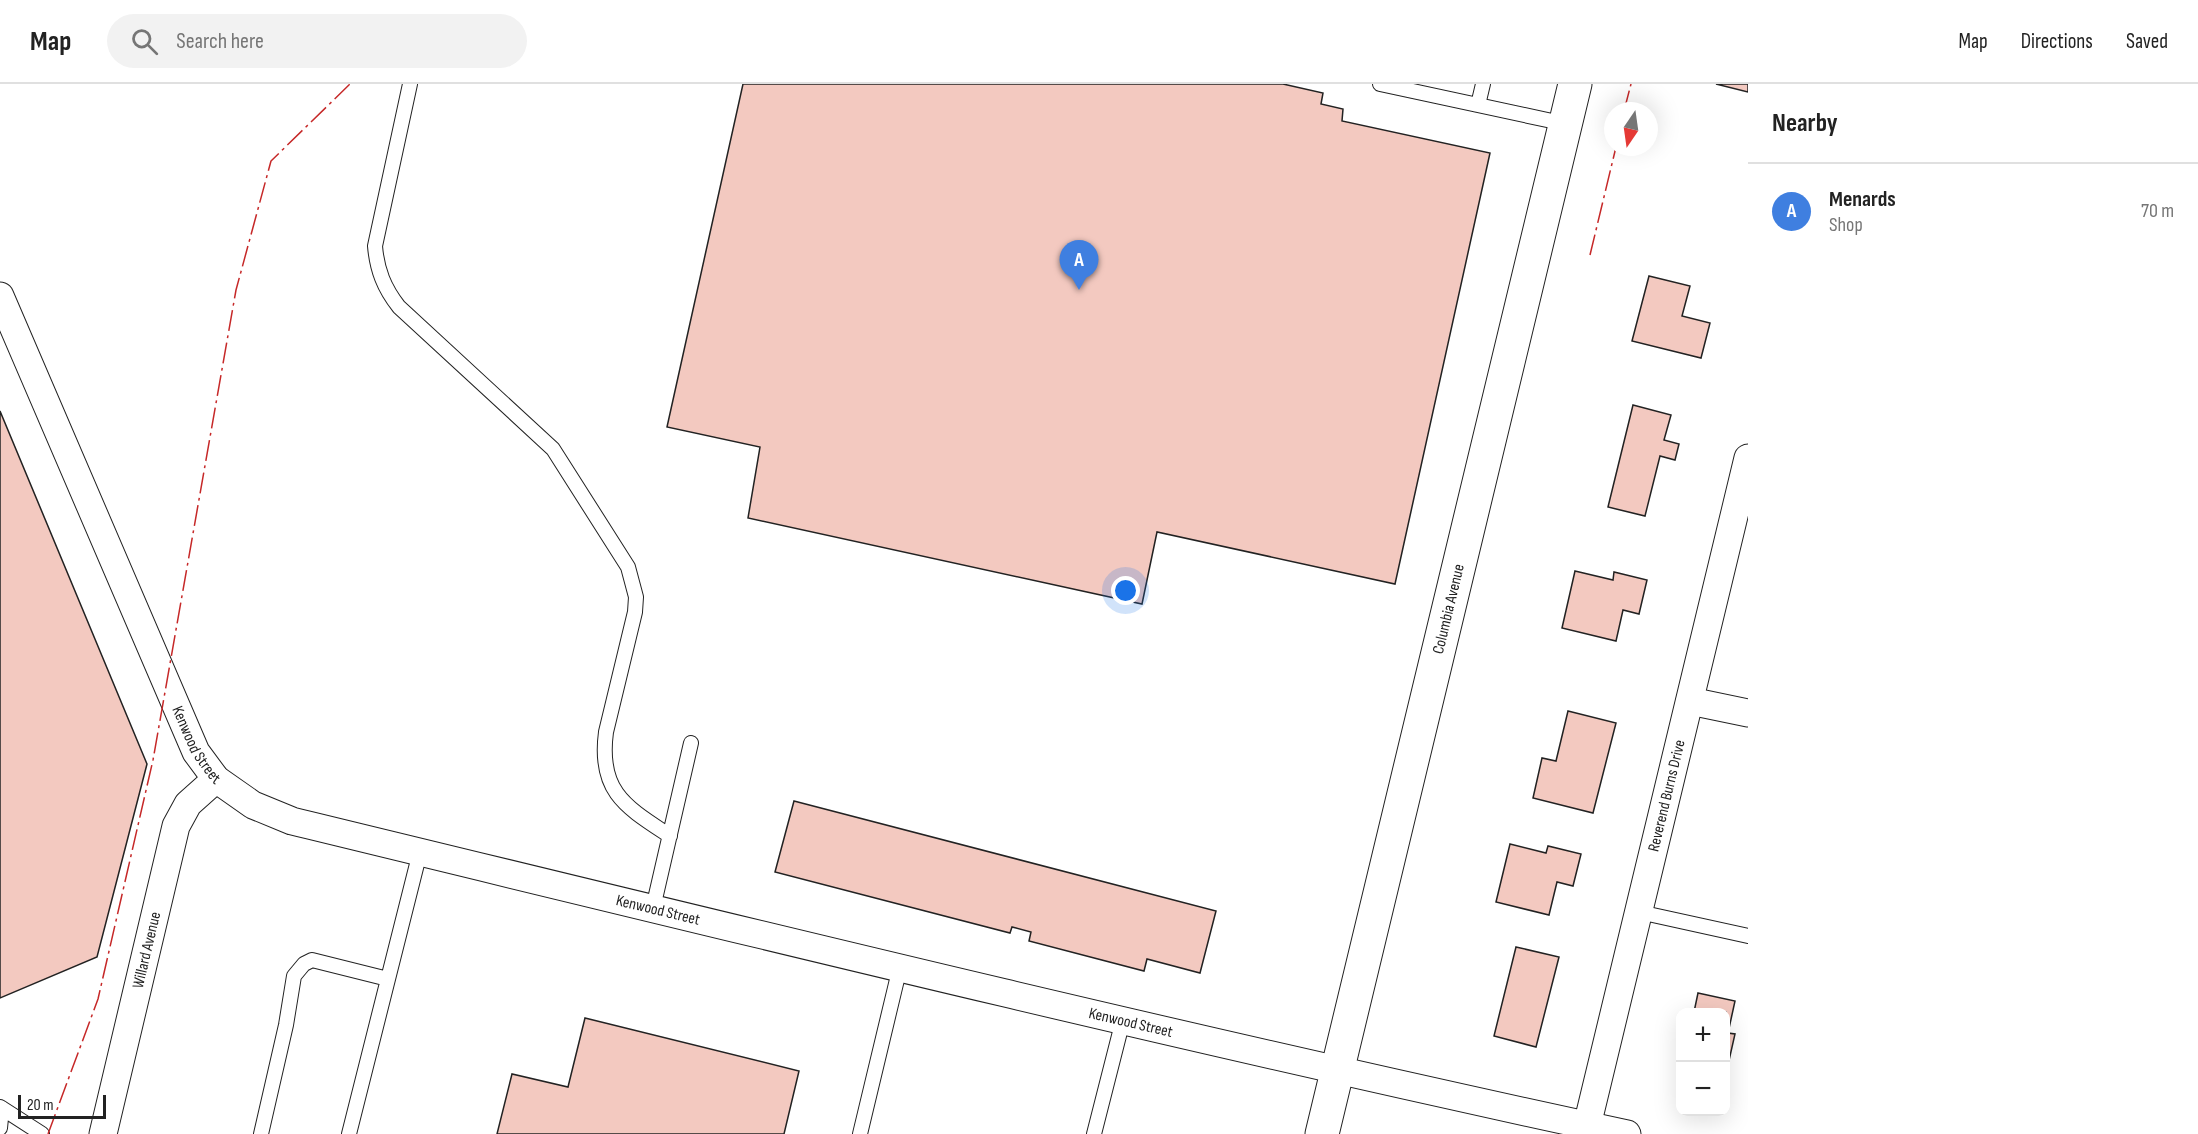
<!DOCTYPE html>
<html lang="en">
<head>
<meta charset="utf-8">
<style>
  :root { --surface:#fff; --page:#f2f2f2; --text:#222; --muted:#767676; --line:#e0e0e0; --accent:#2563eb }
  body { margin:0; font-family:"Sofia Sans Condensed",sans-serif; background:var(--page); color:var(--text) }
  .controls { position:absolute; right:18px; bottom:18px; display:grid; overflow:hidden; border-radius:12px; box-shadow:0 6px 24px #0002 }
  .controls button { width:54px; height:54px; display:grid; place-items:center; padding:0; border:0; border-bottom:2px solid var(--line); background:var(--surface); color:var(--text); font:30px sans-serif }
  .compass { position:absolute; left:1604px; top:18px; width:54px; height:54px; border-radius:50%; background:var(--surface); box-shadow:0 6px 24px #0002; rotate:193deg }
  .scale { position:absolute; left:18px; bottom:15px; width:88px; box-sizing:border-box; padding-left:6px; border:3px solid #222; border-top:0; font-size:16px; line-height:21px; white-space:nowrap; color:#222; -webkit-text-stroke:4px #fff; paint-order:stroke }
  .you { position:absolute; left:1126px; top:507px; width:21px; height:21px; margin:-15px; border:4px solid #fff; border-radius:50%; background:#1a73e8; box-shadow:0 0 0 9px #1a73e833 }
  .badge { display:grid; place-items:center; width:39px; height:39px; border-radius:50%; background:var(--accent); color:#fff; font-size:20px; font-weight:700 }
  .pin { position:absolute; translate:-50% -50px; filter:drop-shadow(0 2px 3px #0008) }
  .pin::after { content:''; position:absolute; top:32px; width:21px; height:18px; background:inherit; clip-path:polygon(0 0,100% 0,50% 100%) }
  .list { margin:0; padding:0; list-style:none }
  h2 { display:flex; justify-content:space-between; align-items:center; height:78px; margin:0; padding:0 24px; font-size:26px }
  h2 small { font-size:20px; font-weight:400; color:var(--muted) }
  .list li { display:grid; grid-template-columns:39px 1fr auto; gap:18px; align-items:center; box-sizing:border-box; height:96px; padding:0 24px; border-top:2px solid var(--line) }
  .list b { display:block; font-size:22px; white-space:nowrap }
  .list p { margin:0; font-size:20px; white-space:nowrap; color:var(--muted) }
  .list em { font-size:20px; font-style:normal; color:var(--muted) }
  .icon { flex:none; width:33px; height:33px; fill:none; stroke:currentColor; stroke-width:2; stroke-linecap:round; stroke-linejoin:round }
  .map { position:relative; flex:none; width:1748px; height:1050px; overflow:hidden }
  header { display:flex; align-items:center; gap:36px; box-sizing:border-box; height:84px; padding:0 30px; background:var(--surface); border-bottom:2px solid var(--line) }
  header strong { font-size:28px }
  nav { display:flex; gap:33px; margin-inline-start:auto; font-size:21px }
  .search { width:420px; height:54px; background:var(--page); display:flex; align-items:center; gap:15px; box-sizing:border-box; padding:0 21px; border-radius:33px; color:var(--muted); font-size:22px }
  main { display:flex }
  aside { flex:1; background:var(--surface) }
  .map>svg:first-child { display:block }
  .building { fill:#f3c9c0; stroke:#222; stroke-width:1.5 }
  .lines { fill:none; stroke-linecap:round; stroke-linejoin:round }
  .service-casing { stroke:#222; stroke-width:16 }
  .minor-casing { stroke:#222; stroke-width:29 }
  .tertiary-casing { stroke:#222; stroke-width:35 }
  .service { stroke:#fff; stroke-width:14 }
  .minor { stroke:#fff; stroke-width:27 }
  .tertiary { stroke:#fff; stroke-width:33 }
  .power { stroke:#c62828; stroke-width:1.5; stroke-dasharray:21 4.5 3 4.5; stroke-linecap:butt }
  .labels { text-anchor:middle; dominant-baseline:central; stroke-width:4.5; stroke-linejoin:round; paint-order:stroke }
  .street-label { font-size:16px; fill:#222; stroke:#fff }
</style>
</head>
<body>
<header>
<strong>Map</strong>
<div class="search"><svg class="icon" aria-label="search" viewBox="0 0 24 24"><circle cx="10" cy="10" r="6"/><path d="M15 15l6 6"/></svg>Search here</div>
<nav><a>Map</a><a>Directions</a><a>Saved</a></nav>
</header>
<main>
<div class="map">
<svg width="1748" height="1050" viewBox="0 0 1748 1050">
  <rect width="100%" height="100%" fill="#fff"/>
  <path class="building" d="M 743,0 L 1283,0 L 1323,9 L 1321,20 L 1343,25 L 1342,37 L 1490,69 L 1395,500 L 1157,448 L 1142,520 L 748,434 L 760,363 L 667,343 Z
    M 1716,0 L 1748,0 L 1748,8 Z
    M 1649,192 L 1690,202 L 1682,232 L 1710,239 L 1701,274 L 1632,257 Z
    M 1633,321 L 1671,331 L 1664,356 L 1679,360 L 1675,376 L 1660,372 L 1645,432 L 1608,423 Z
    M 0,327 L 147,680 L 97,873 L 0,914 Z
    M 1575,487 L 1613,496 L 1614,488 L 1647,496 L 1639,530 L 1623,526 L 1616,557 L 1562,544 Z
    M 1568,627 L 1616,639 L 1593,729 L 1533,714 L 1542,674 L 1556,677 Z
    M 794,717 L 1216,827 L 1200,889 L 1147,875 L 1144,887 L 1029,857 L 1031,848 L 1012,843 L 1010,849 L 775,788 Z
    M 1510,760 L 1546,769 L 1548,762 L 1581,770 L 1573,802 L 1557,798 L 1549,831 L 1496,818 Z
    M 1516,863 L 1559,873 L 1536,963 L 1494,952 Z
    M 1698,909 L 1735,917 L 1728,949 L 1735,950 L 1728,981 L 1726,980 L 1726,928 L 1694,928 Z
    M 585,934 L 799,987 L 784,1050 L 497,1050 L 512,990 L 568,1003 Z"/>
  <g class="lines">
    <defs>
      <path id="service" d="M 410,0 L 375,162 C 377,186 384,204 399,223 L 553,365 L 628,483 L 636,513 L 635,528 L 606,648 C 598,708 626,723 670,752
        M 1380,0 L 1566,40
        M 1478,21 L 1483,0
        M 653,824 L 691,659
        M 1639,828 L 1748,852
        M 0,1023 L 42,1050
        M 0,1044 L 2,1024
        M 261,1050 L 286,941 L 294,892 L 304,880 L 312,876 L 388,895
        M 349,1050 L 420,768
        M 860,1050 L 900,883
        M 1094,1050 L 1123,936"/>
      <g id="minor">
        <path id="s1" d="M 0,212 L 196,668 L 216,695 L 253,721 L 292,737 C 736,845 1180,954 1627,1050"/>
        <path d="M 1690,617 L 1748,629"/>
        <path id="s2" d="M 103,1050 L 176,742 L 188,720 L 216,695"/>
        <path id="s3" d="M 1585,1050 L 1748,374"/>
      </g>
      <g id="tertiary">
        <path id="s4" d="M 1322,1050 L 1575,0"/>
      </g>
    </defs>
    <use href="#service" class="service-casing"/>
    <use href="#minor" class="minor-casing"/>
    <use href="#tertiary" class="tertiary-casing"/>
    <use href="#service" class="service"/>
    <use href="#minor" class="minor"/>
    <use href="#tertiary" class="tertiary"/>
    <path class="power" d="M 1624,27 L 1631,0
      M 1590,171 L 1616,63
      M 48,1050 L 98,915 L 153,676 L 236,206 L 271,77 L 350,0"/>
  </g>
  <g class="labels">
    <g class="street-label">
      <text stroke="none"><textPath href="#s4" startOffset="540">Columbia Avenue</textPath></text>
      <text stroke="none"><textPath href="#s1" startOffset="490">Kenwood Street</textPath></text>
      <text stroke="none"><textPath href="#s3" startOffset="348">Reverend Burns Drive</textPath></text>
      <text stroke="none"><textPath href="#s1" startOffset="994">Kenwood Street</textPath></text>
      <text stroke="none"><textPath href="#s2" startOffset="189">Willard Avenue</textPath></text>
      <text stroke="none"><textPath href="#s1" startOffset="1480">Kenwood Street</textPath></text>
    </g>
  </g>
</svg>
<div class="controls">
<button>+</button>
<button>−</button>
</div>
<svg class="compass" viewBox="-18 -18 36 36"><path d="M0-13l5 13h-10z" fill="#e53935"/><path d="M0 13l5-13h-10z" fill="#767676"/></svg>
<div class="scale">20 m</div>
<div class="you"></div>
<div class="pin badge" style="left:1079px;top:206px;background:#3f7fe0">A</div>
</div>
<aside>
<h2>Nearby<small></small></h2>
<ul class="list">
<li><span class="badge" style="background:#3f7fe0">A</span><div><b>Menards</b><p>Shop</p></div><em>70 m</em></li>
</ul>
</aside>
</main>
</body>
</html>
